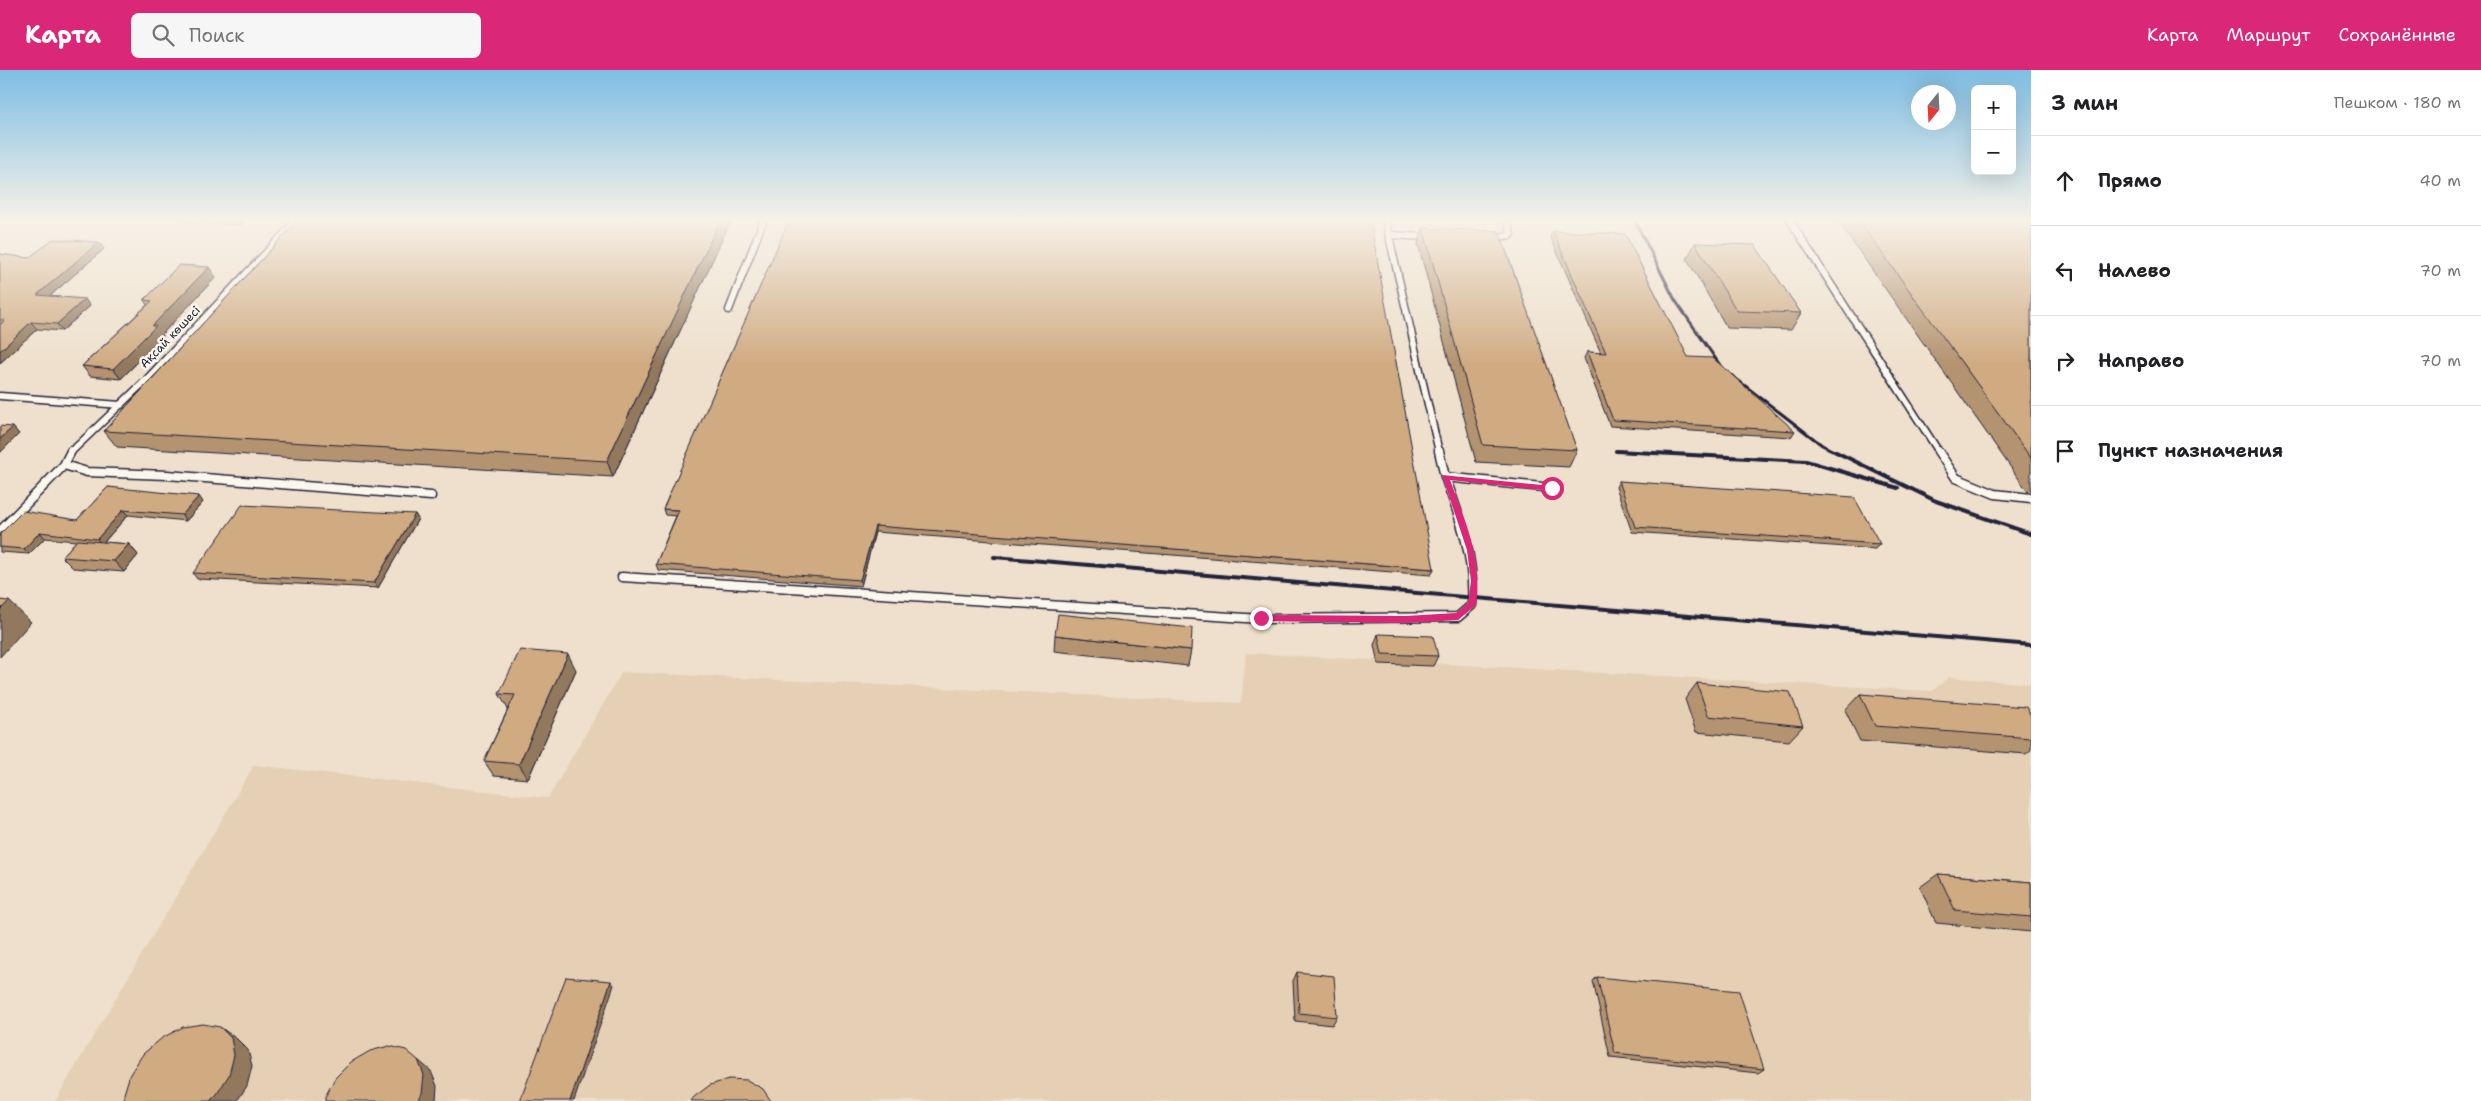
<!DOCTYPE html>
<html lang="ru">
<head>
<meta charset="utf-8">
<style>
  :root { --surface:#fff; --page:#f6f6f6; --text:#202124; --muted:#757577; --line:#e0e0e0; --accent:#db2777 }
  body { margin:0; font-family:"Shantell Sans",sans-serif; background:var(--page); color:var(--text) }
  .controls { position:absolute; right:15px; top:15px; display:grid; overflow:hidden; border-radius:8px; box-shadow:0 5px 20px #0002 }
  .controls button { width:45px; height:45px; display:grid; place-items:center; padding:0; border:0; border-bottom:1px solid var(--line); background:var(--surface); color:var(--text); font:25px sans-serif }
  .compass { position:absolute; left:1911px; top:15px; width:45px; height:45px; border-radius:50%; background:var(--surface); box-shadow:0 5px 20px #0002; rotate:198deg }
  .stop { position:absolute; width:15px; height:15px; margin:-11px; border:4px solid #db2777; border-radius:50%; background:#fff }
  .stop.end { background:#db2777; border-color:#fff; box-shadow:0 1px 5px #0008 }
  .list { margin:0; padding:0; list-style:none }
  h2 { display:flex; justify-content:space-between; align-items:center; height:65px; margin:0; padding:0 20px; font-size:21px }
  h2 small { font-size:16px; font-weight:400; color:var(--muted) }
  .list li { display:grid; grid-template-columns:32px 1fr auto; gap:15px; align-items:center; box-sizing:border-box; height:90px; padding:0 20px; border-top:1px solid var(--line) }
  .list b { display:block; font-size:19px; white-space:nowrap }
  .list em { font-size:16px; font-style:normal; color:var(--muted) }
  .icon { flex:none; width:28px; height:28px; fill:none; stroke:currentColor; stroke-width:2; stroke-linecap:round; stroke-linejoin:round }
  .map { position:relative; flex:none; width:2031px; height:1031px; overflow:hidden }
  header { display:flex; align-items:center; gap:30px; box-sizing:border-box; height:70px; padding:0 25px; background:var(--accent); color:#fff }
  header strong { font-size:24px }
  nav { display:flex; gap:28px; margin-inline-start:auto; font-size:18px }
  .search { width:350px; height:45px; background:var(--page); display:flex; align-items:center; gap:12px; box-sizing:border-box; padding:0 18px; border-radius:8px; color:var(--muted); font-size:19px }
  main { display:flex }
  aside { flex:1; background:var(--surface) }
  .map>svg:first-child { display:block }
  .built { fill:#e5d0b6 }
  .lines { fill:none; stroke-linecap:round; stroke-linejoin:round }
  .service-far1-casing { stroke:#22223b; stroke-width:9 }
  .service-casing { stroke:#22223b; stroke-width:11 }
  .service-far1 { stroke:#fbf7ec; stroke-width:6 }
  .service { stroke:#fbf7ec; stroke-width:8 }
  .rail-far1 { stroke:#22223b; stroke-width:3 }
  .rail { stroke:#22223b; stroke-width:4 }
  .wall { fill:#b39370; stroke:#22223b }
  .shaded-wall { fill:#92785b; stroke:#22223b }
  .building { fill:#d0ab82; stroke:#22223b }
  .route { fill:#db2777 }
  .labels { text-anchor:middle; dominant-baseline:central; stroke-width:5; stroke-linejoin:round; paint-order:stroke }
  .far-street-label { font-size:12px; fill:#22223b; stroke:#fbf7ec }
</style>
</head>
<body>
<header>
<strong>Карта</strong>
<div class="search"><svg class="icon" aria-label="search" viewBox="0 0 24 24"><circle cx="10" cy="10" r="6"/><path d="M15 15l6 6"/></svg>Поиск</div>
<nav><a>Карта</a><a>Маршрут</a><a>Сохранённые</a></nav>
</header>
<main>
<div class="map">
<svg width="2031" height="1031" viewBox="0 0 2031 1031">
  <rect width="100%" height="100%" fill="#eee0cc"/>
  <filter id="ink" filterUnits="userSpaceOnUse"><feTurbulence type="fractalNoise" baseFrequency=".02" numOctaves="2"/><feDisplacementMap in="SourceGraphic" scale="10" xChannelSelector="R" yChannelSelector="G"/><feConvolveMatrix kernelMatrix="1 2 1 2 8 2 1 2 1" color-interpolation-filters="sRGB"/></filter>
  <g filter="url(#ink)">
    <path class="built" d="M 1246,583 L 1932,621 L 1949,607 L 2031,614 L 2031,1031 L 55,1031 L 254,695 L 548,728 L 622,602 L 1241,633 Z"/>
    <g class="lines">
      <defs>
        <path id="service-far1" d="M 1385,149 L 1439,382
          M 1789,149 L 1939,382
          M 1389,165 L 1428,167
          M 1492,168 L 1511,165 L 1507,149
          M 729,240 L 764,149
          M 0,326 L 121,335
          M 71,382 L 144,312 L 298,149"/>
        <path id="service" d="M 71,381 L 64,395 L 87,402 L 167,405 L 431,426
          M 1439,381 L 1445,407 L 1552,418
          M 1938,381 L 1956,408 L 1995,424 L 2031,428
          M 0,461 L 64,395
          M 622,507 L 1261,549 L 1458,547 L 1472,535 C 1475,489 1461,450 1445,407"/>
      </defs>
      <use href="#service-far1" class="service-far1-casing"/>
      <use href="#service" class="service-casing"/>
      <use href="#service-far1" class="service-far1"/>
      <use href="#service" class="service"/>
      <path class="rail-far1" d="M 1634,149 L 1675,230 L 1722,298 L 1822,375 L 1836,382
        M 1616,381 L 1637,382"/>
      <path class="rail" d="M 1616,381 L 1806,391 L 1898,418
        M 1834,381 L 1936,431 L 2031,464
        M 994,487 L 2031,575"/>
    </g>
    <path class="wall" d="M 183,150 L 247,150 L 241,155 L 185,152 Z
      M 298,150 L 731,150 L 613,407 L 117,377 L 104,361 Z
      M 1837,150 L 2031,150 L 2031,423 L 2028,422 Z
      M 1423,158 L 1577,380 L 1569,397 L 1476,392 L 1418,174 Z
      M 1553,161 L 1688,287 L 1795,361 L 1791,367 L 1610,356 L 1584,288 L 1587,282 L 1601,283 L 1550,166 Z
      M 1695,173 L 1801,243 L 1791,260 L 1727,258 L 1687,189 Z
      M 104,179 L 50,226 L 90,236 L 62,261 L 37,259 L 0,293 L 0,184 L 29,188 Z
      M 216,207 L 162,264 L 163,266 L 121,309 L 90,306 L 82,296 L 147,235 L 144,230 Z
      M 1619,411 L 1880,474 L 1875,479 L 1632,462 L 1616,417 Z
      M 108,417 L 203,432 L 186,451 L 128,445 L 104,472 L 129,474 L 138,485 L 124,502 L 73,498 L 62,487 L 76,471 L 45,468 L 29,484 L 0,482 L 0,464 L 77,450 Z
      M 663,439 L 1434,499 L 1431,505 L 875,462 L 861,516 L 658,500 L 656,494 L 676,446 L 665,445 Z
      M 415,444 L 418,449 L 378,518 L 197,509 L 193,503 Z
      M 1378,564 L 1438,586 L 1433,596 L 1378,594 L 1374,575 Z
      M 1055,565 L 1191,580 L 1188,596 L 1054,581 Z
      M 576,600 L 528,709 L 494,706 L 484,691 L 508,639 L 499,624 Z
      M 1697,613 L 1803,656 L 1789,671 L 1696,662 L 1685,629 Z
      M 1860,624 L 2031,646 L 2031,680 L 2026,684 L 1860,671 L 1845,640 Z
      M 1938,804 L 2031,812 L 2031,862 L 1936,853 L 1920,817 Z
      M 1297,902 L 1337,947 L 1332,955 L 1295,951 L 1293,911 Z
      M 1597,907 L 1764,999 L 1758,1003 L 1610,987 L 1593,911 Z"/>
    <path class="shaded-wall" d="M 237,150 L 247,150 L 241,155 Z
      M 720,150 L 731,150 L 613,407 L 607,391 Z
      M 99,172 L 104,179 L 43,232 L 37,225 Z
      M 209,197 L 216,207 L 162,264 L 163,266 L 121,309 L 113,299 L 152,256 Z
      M 85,229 L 90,236 L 62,261 L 57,254 Z
      M 31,252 L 37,259 L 0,293 L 0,281 Z
      M 13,357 L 19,364 L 0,383 L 0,369 Z
      M 199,426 L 203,432 L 186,451 L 182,445 Z
      M 123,440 L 128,445 L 102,474 L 97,469 Z
      M 415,444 L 418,449 L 378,518 L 374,513 Z
      M 875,456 L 875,462 L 861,516 L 860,510 Z
      M 40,462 L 45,468 L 29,484 L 24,479 Z
      M 129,474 L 138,485 L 124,502 L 114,491 Z
      M 9,531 L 31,552 L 0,587 L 0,540 Z
      M 568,584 L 576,600 L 528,709 L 519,694 Z
      M 611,911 L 614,915 L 574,1031 L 570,1031 Z
      M 220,957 L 237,969 L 248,980 L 252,996 L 247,1016 L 237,1031 L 210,1031 Z
      M 418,990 L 431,1001 L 437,1016 L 436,1031 L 418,1031 Z"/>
    <path class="building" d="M 298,150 L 720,150 L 607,391 L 104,361 Z
      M 789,150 L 1370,150 L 1434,499 L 875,456 L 860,510 L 656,494 L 679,440 L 663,439 Z
      M 1858,150 L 2031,150 L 2031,388 Z
      M 1423,158 L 1499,161 L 1577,380 L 1483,375 Z
      M 1553,161 L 1625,164 L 1688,287 L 1713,288 L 1795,361 L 1613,350 L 1587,282 L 1606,283 Z
      M 53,169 L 99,172 L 37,225 L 85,229 L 57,254 L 31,252 L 0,281 L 0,255 L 5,250 L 0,250 L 0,184 L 29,188 Z
      M 1695,173 L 1755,175 L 1801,243 L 1737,241 Z
      M 179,195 L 209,197 L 152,256 L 156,256 L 113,299 L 82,296 L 152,231 L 144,230 Z
      M 0,356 L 13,357 L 0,369 Z
      M 1619,411 L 1854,427 L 1880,474 L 1635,457 Z
      M 108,417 L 199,426 L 182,445 L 123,440 L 97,469 L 40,462 L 24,479 L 0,477 L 0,464 L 23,441 L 77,450 Z
      M 242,435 L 415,444 L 374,513 L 193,503 Z
      M 77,470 L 129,474 L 114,491 L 62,487 Z
      M 0,530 L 9,531 L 0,540 Z
      M 1058,544 L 1192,558 L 1191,580 L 1055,565 Z
      M 1378,564 L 1433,566 L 1438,586 L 1382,584 Z
      M 520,580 L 568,584 L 519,694 L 484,691 L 515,625 L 499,624 Z
      M 1697,613 L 1790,622 L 1803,656 L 1708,646 Z
      M 1860,624 L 2026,637 L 2031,646 L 2031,668 L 1875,656 Z
      M 1938,804 L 2031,812 L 2031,847 L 1955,840 Z
      M 1297,902 L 1334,906 L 1337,947 L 1299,943 Z
      M 566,907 L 611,911 L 570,1031 L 520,1031 Z
      M 1597,907 L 1739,921 L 1764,999 L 1615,983 Z
      M 203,954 L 220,957 L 231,968 L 234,985 L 229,1005 L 217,1024 L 210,1031 L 125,1031 L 124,1024 L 130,1004 L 143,984 L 162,968 L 183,957 Z
      M 389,976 L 406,980 L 418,990 L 424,1005 L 422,1023 L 418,1031 L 325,1031 L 325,1027 L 335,1008 L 351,992 L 370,981 Z
      M 729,1009 L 747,1010 L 763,1019 L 771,1031 L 691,1031 L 694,1027 L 710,1015 Z"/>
  </g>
  <linearGradient id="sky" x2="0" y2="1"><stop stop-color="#7ebee4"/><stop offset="0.51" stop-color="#f7f1e8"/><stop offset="1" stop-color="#f7f1e8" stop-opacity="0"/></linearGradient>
  <rect width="2031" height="294" fill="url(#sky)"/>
  <path class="route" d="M 1442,405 L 1552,416 L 1555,418 L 1552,421 L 1450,410 C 1466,454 1482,487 1476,535 L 1458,550 L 1406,553 L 1258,551 L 1258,546 L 1261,545 L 1406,546 L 1456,543 L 1468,533 L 1471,511 L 1467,480 Z"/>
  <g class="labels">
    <g class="far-street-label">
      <text transform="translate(170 267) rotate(-46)">Ақсай көшесі</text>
    </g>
  </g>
</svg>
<div class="controls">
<button>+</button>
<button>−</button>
</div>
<svg class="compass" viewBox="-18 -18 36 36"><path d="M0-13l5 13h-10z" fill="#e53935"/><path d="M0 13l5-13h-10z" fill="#757577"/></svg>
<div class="stop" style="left:1552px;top:418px"></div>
<div class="stop end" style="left:1261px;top:548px"></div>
</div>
<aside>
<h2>3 мин<small>Пешком · 180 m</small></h2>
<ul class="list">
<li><svg class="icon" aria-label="ahead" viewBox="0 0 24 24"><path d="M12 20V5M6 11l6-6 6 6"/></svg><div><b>Прямо</b></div><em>40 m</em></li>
<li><svg class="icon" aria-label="left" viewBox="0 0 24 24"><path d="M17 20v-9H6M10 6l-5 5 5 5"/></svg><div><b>Налево</b></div><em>70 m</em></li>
<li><svg class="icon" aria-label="right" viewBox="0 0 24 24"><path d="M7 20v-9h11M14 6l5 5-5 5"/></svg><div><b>Направо</b></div><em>70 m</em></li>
<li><svg class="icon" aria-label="arrive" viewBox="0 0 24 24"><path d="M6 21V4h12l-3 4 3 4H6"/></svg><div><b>Пункт назначения</b></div></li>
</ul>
</aside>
</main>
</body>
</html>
